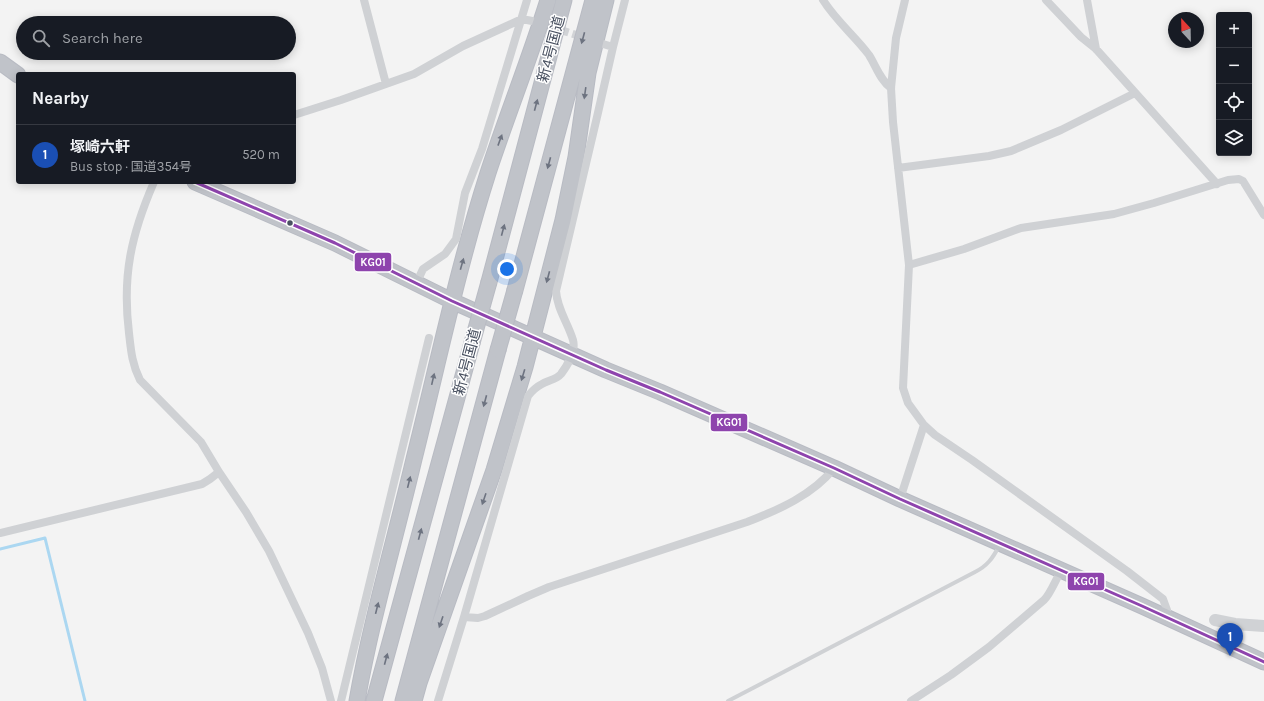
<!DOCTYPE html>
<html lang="en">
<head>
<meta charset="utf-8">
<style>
  :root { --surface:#171b24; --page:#242831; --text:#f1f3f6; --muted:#9ea1a6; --line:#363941; --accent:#848a94 }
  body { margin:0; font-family:Karla,"Noto Sans JP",sans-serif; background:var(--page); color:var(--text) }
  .controls { position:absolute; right:12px; top:12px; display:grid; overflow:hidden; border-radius:4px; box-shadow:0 2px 10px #0003 }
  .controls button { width:36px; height:36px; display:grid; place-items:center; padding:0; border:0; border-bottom:1px solid var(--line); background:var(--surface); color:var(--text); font:20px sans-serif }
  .compass { position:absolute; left:1168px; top:12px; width:36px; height:36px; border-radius:50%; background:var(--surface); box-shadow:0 2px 10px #0003; rotate:338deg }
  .you { position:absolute; left:507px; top:269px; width:14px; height:14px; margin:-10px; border:3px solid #fff; border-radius:50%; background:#1a73e8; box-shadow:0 0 0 6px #1a73e833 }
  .badge { display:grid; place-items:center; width:26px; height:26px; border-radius:50%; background:var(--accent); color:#fff; font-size:13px; font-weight:700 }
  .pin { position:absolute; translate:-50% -33px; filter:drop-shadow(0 1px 2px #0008) }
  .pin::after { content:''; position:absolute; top:21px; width:14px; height:12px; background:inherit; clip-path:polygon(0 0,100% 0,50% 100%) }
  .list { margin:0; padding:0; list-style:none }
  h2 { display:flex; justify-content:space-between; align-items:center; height:52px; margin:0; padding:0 16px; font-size:17px }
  h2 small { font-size:13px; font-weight:400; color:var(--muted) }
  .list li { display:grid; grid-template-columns:26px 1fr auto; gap:12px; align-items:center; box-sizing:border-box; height:60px; padding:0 16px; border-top:1px solid var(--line) }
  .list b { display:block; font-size:15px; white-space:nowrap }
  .list p { margin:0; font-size:13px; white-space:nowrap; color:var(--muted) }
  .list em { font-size:13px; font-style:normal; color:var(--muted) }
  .icon { flex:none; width:22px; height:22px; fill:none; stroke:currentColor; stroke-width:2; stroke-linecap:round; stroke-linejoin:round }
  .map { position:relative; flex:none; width:1264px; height:701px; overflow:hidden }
  .search { position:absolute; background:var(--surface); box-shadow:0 2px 10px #0003; left:16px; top:16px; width:280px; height:44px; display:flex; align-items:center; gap:10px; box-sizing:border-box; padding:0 14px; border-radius:22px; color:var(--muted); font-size:15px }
  .panel { position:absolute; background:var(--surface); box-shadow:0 2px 10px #0003; left:16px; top:72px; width:280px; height:112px; border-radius:4px }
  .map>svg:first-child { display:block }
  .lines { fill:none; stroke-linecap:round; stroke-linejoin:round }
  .stream { stroke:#abd7f1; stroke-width:3 }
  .street-tunnel { stroke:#d1d3d6; stroke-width:8; stroke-dasharray:8 4; stroke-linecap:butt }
  .highway-casing { stroke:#b8bbc3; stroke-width:17 }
  .lane { stroke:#cfd1d4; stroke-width:4 }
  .street { stroke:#cfd1d4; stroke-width:8 }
  .secondary { stroke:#d0d2d5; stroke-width:12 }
  .highway { stroke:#c0c3c9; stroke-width:15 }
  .highway-bridge-casing { stroke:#b8bbc3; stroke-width:17; stroke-linecap:butt }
  .highway-bridge { stroke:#c0c3c9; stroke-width:15 }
  .bus-1-casing { stroke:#fff; stroke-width:6 }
  .bus-1 { stroke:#8e44ad; stroke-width:3 }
  .oneway { fill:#6d7380 }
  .bus-dot { fill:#495161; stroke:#fff; stroke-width:1.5 }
  .labels { text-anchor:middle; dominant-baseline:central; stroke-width:3; stroke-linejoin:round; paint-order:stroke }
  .street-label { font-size:15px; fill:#495161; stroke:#fff }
  .line-badge { stroke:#fff; stroke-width:1.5 }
  .badge-label { font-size:11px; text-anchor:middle; font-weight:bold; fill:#fff }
</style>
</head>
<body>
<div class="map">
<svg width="1264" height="701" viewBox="0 0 1264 701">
  <rect width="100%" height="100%" fill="#f3f3f3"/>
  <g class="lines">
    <path class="stream" d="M 0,549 L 45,538 L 85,701"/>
    <path class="street-tunnel" d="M 538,23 L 586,38"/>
    <defs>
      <path id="highway" d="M 0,62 L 18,75
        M 195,182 L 335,243 L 452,301 L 606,370 L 660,392 L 834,468 L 900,499 L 1142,606 L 1264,662
        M 489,282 L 564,0
        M 515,290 L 593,0
        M 357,701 C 371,620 395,540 414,459 C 438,363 458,267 488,173 C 507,115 530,58 548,0
        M 374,701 L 472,343
        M 403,701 L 498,350
        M 414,701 L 419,683 L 494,470 L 525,367 L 563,220 L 576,157 L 588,73 L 606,0"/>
    </defs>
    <use href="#highway" class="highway-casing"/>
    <path class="lane" d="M 728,701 L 975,572 C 987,566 993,558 999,546"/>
    <path class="street" d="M 364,0 L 386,84
      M 823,0 C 836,21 855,36 869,55 C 876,66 880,80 891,88
      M 905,0 L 896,38 L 891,88 L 893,122 L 909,265 L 903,388 L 908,403 L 924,425 L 935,435 L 972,460 L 1127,571 L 1163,599 L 1167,610 L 1167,618
      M 1046,0 L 1081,37 L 1096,49 L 1217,184
      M 1087,0 L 1096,49
      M 603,44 L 613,47
      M 294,115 L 341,100 L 414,74 L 463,46 L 522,19 L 532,21
      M 898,168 L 989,156 L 1011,151 L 1061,130 L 1135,93
      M 154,182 C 131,235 122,276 129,333 C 131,351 132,364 140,380 L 201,442 L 219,472 L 246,512 L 269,551 L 308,633 L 322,668 L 331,701
      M 909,265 L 964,249 L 1021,228 L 1114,214 L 1154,203 L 1228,180 L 1239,179 L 1243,181 L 1264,215
      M 416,284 L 423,269 L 445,254 L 456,239 L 465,193 L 482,149 L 527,0
      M 900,499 L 924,425
      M 0,533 L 202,484 L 210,479 L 219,472
      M 464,617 L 478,618 L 485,616 L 528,596 L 549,587 L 747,522 C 778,510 813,495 834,468
      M 341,701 L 429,338
      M 438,701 L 464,617 L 528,396 C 532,391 536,387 542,384 C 548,380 556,380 561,374 C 567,366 576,351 573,340 C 568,323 557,309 556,291 L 597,117 L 613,47 L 625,0
      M 911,701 L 951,675 L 989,647 L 1044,600 C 1050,595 1056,579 1061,571"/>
    <path class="secondary" d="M 1215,620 L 1235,624 L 1264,626"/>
    <use href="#highway" class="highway"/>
    <defs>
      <path id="highway-bridge" d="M 472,343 L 489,282
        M 498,350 L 515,290"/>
    </defs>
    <use href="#highway-bridge" class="highway-bridge-casing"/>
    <use href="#highway-bridge" class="highway-bridge"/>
    <defs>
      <path id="bus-1" d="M 195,182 L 335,243 L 452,301 L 606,370 L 660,392 L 834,468 L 900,499 L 1142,606 L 1264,662"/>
    </defs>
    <use href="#bus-1" class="bus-1-casing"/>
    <use href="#bus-1" class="bus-1"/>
  </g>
  <defs><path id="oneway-solid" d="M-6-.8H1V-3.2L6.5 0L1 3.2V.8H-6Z"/></defs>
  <g class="oneway">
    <use href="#oneway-solid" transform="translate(583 38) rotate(105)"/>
    <use href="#oneway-solid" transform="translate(585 93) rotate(98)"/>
    <use href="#oneway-solid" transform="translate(536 105) rotate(-75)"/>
    <use href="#oneway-solid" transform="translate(500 140) rotate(-70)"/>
    <use href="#oneway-solid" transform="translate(549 163) rotate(105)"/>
    <use href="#oneway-solid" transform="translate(503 230) rotate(-75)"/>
    <use href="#oneway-solid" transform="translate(462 264) rotate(-74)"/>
    <use href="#oneway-solid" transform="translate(548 277) rotate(105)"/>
    <use href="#oneway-solid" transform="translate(523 375) rotate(107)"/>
    <use href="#oneway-solid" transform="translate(433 379) rotate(-77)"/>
    <use href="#oneway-solid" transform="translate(485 401) rotate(105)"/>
    <use href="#oneway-solid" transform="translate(409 482) rotate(-76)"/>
    <use href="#oneway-solid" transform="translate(484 499) rotate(109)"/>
    <use href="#oneway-solid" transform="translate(420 534) rotate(-75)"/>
    <use href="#oneway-solid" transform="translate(377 608) rotate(-76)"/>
    <use href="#oneway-solid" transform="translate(441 622) rotate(109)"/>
    <use href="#oneway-solid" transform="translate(386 659) rotate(-75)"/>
  </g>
  <circle class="bus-dot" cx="290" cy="223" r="3.5"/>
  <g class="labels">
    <g class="street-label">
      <text transform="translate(551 49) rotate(-75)">新4号国道</text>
      <text transform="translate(467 362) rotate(-75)">新4号国道</text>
    </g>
  </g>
  <g class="line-badge">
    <rect x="354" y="252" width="38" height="20" rx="4" fill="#8e44ad"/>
    <rect x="710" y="413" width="38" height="19" rx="4" fill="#8e44ad"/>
    <rect x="1067" y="572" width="38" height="19" rx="4" fill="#8e44ad"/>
  </g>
  <g class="badge-label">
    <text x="373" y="266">KG01</text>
    <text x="729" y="426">KG01</text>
    <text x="1086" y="585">KG01</text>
  </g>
</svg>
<div class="controls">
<button>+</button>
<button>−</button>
<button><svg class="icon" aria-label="locate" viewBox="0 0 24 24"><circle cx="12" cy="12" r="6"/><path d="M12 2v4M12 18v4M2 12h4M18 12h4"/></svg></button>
<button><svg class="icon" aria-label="layers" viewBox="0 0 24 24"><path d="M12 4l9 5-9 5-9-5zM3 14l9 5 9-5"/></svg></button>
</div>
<svg class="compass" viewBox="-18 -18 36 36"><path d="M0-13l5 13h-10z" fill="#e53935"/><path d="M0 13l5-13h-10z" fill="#9ea1a6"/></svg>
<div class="you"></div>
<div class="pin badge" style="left:1230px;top:656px;background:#1a4fb4">1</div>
<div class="search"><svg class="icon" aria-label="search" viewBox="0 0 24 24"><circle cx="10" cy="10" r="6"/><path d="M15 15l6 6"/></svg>Search here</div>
<section class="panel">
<h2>Nearby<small></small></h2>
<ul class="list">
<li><span class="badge" style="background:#1a4fb4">1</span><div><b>塚崎六軒</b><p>Bus stop · 国道354号</p></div><em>520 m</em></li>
</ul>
</section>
</div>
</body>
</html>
